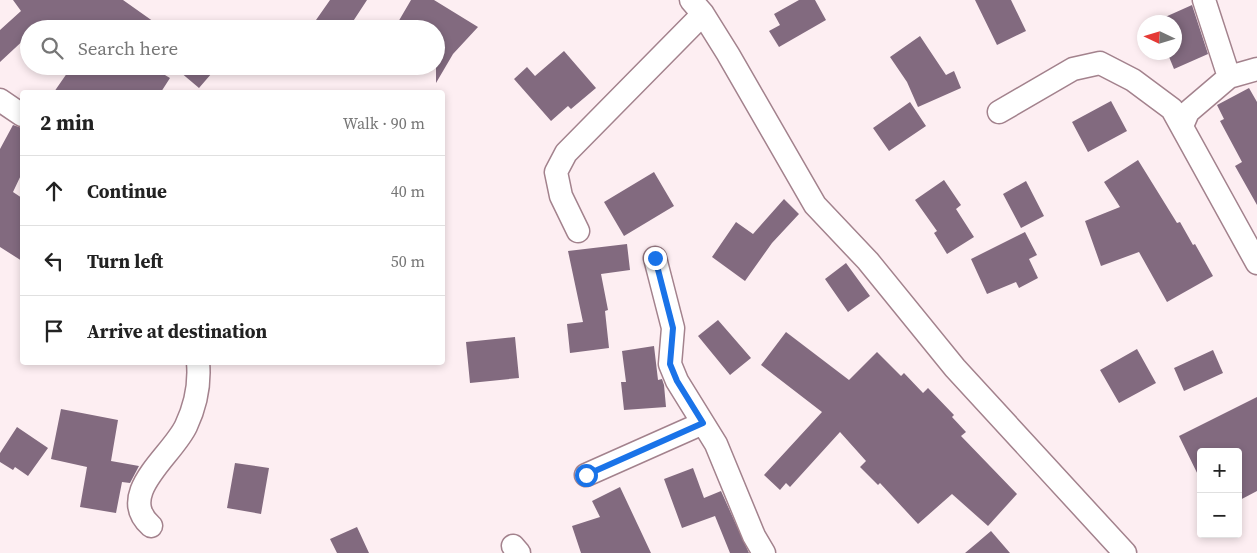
<!DOCTYPE html>
<html lang="en">
<head>
<meta charset="utf-8">
<style>
  :root { --surface:#fff; --page:#f6f6f6; --text:#222; --muted:#767676; --line:#e0e0e0 }
  body { margin:0; font-family:"Source Serif 4",serif; background:var(--page); color:var(--text) }
  .controls { position:absolute; right:15px; bottom:15px; display:grid; overflow:hidden; border-radius:5px; box-shadow:0 2px 8px #0003 }
  .controls button { width:45px; height:45px; display:grid; place-items:center; padding:0; border:0; border-bottom:1px solid var(--line); background:var(--surface); color:var(--text); font:25px sans-serif }
  .compass { position:absolute; left:1137px; top:15px; width:45px; height:45px; border-radius:50%; background:var(--surface); box-shadow:0 2px 8px #0003; rotate:274deg }
  .stop { position:absolute; width:15px; height:15px; margin:-11px; border:4px solid #1a73e8; border-radius:50%; background:#fff }
  .stop.end { background:#1a73e8; border-color:#fff; box-shadow:0 1px 5px #0008 }
  .list { margin:0; padding:0; list-style:none }
  h2 { display:flex; justify-content:space-between; align-items:center; height:65px; margin:0; padding:0 20px; font-size:21px }
  h2 small { font-size:16px; font-weight:400; color:var(--muted) }
  .list li { display:grid; grid-template-columns:32px 1fr auto; gap:15px; align-items:center; box-sizing:border-box; height:70px; padding:0 20px; border-top:1px solid var(--line) }
  .list b { display:block; font-size:19px; white-space:nowrap }
  .list em { font-size:16px; font-style:normal; color:var(--muted) }
  .icon { flex:none; width:28px; height:28px; fill:none; stroke:currentColor; stroke-width:2; stroke-linecap:round; stroke-linejoin:round }
  .map { position:relative; flex:none; width:1257px; height:553px; overflow:hidden }
  .search { position:absolute; background:var(--surface); box-shadow:0 2px 8px #0003; left:20px; top:20px; width:425px; height:55px; display:flex; align-items:center; gap:12px; box-sizing:border-box; padding:0 18px; border-radius:28px; color:var(--muted); font-size:19px }
  .panel { position:absolute; background:var(--surface); box-shadow:0 2px 8px #0003; left:20px; top:90px; width:425px; height:275px; border-radius:5px }
  .map>svg:first-child { display:block }
  .building { fill:#826a7f }
  .lines { fill:none; stroke-linecap:round; stroke-linejoin:round }
  .street-casing { stroke:#a3828d; stroke-width:25 }
  .street { stroke:#fff; stroke-width:22 }
  .route { stroke:#1a73e8; stroke-width:6 }
</style>
</head>
<body>
<div class="map">
<svg width="1257" height="553" viewBox="0 0 1257 553">
  <rect width="100%" height="100%" fill="#fdeef2"/>
  <path class="building" d="M 13,0 L 123,0 L 164,29 L 29,29 L 29,35 L 0,62 L 0,30 L 21,11 Z
    M 330,0 L 367,0 L 348,29 L 329,29 L 316,20 Z
    M 411,0 L 434,0 L 478,27 L 453,54 L 436,83 L 436,29 L 394,29 Z
    M 799,0 L 815,0 L 826,20 L 779,47 L 769,31 L 780,25 L 774,14 Z
    M 975,0 L 1011,0 L 1026,31 L 997,45 Z
    M 1192,5 L 1208,54 L 1174,69 L 1167,52 L 1174,52 L 1174,22 L 1154,22 Z
    M 920,36 L 946,75 L 954,71 L 961,88 L 918,107 L 907,82 L 890,57 Z
    M 564,51 L 596,88 L 571,109 L 568,106 L 551,121 L 514,79 L 527,67 L 535,76 Z
    M 72,66 L 150,66 L 170,78 L 161,92 L 54,92 Z
    M 173,66 L 218,66 L 199,88 Z
    M 1249,88 L 1257,102 L 1257,205 L 1235,166 L 1242,162 L 1220,121 L 1224,119 L 1217,105 Z
    M 1111,101 L 1127,131 L 1088,152 L 1072,122 Z
    M 910,102 L 926,126 L 889,151 L 873,128 Z
    M 13,125 L 22,128 L 22,173 L 13,192 L 22,198 L 22,261 L 0,247 L 0,149 Z
    M 1138,160 L 1177,223 L 1180,222 L 1193,245 L 1195,244 L 1213,276 L 1167,302 L 1139,252 L 1101,266 L 1085,221 L 1120,207 L 1104,182 Z
    M 654,172 L 674,206 L 624,236 L 604,202 Z
    M 944,180 L 961,205 L 956,209 L 974,237 L 947,254 L 934,233 L 937,231 L 915,200 Z
    M 1026,181 L 1044,216 L 1021,228 L 1003,194 Z
    M 784,199 L 799,214 L 772,243 L 745,281 L 712,257 L 736,222 L 753,234 Z
    M 1025,232 L 1037,255 L 1029,259 L 1038,278 L 1019,288 L 1016,282 L 987,294 L 971,259 Z
    M 627,244 L 630,270 L 601,274 L 608,310 L 605,311 L 609,348 L 570,353 L 567,324 L 583,322 L 568,251 Z
    M 846,263 L 870,296 L 848,312 L 825,279 Z
    M 718,320 L 751,358 L 730,375 L 698,336 Z
    M 786,332 L 849,380 L 877,352 L 901,376 L 904,373 L 923,393 L 928,388 L 954,415 L 952,417 L 966,432 L 961,436 L 1017,494 L 988,526 L 952,494 L 918,524 L 880,483 L 878,485 L 860,467 L 866,461 L 840,432 L 790,487 L 786,483 L 780,490 L 764,475 L 822,412 L 761,365 Z
    M 515,337 L 519,378 L 470,383 L 466,342 Z
    M 654,346 L 658,380 L 662,379 L 664,385 L 666,407 L 624,410 L 621,382 L 626,382 L 622,351 Z
    M 1137,349 L 1156,383 L 1119,403 L 1100,370 Z
    M 1213,350 L 1223,373 L 1184,391 L 1174,368 Z
    M 1257,397 L 1257,491 L 1238,501 L 1238,452 L 1201,452 L 1201,481 L 1179,436 Z
    M 61,409 L 118,420 L 111,461 L 139,466 L 130,483 L 122,482 L 116,513 L 80,507 L 87,467 L 51,459 Z
    M 17,427 L 48,448 L 28,476 L 15,467 L 13,470 L 0,462 L 0,453 Z
    M 235,463 L 269,468 L 261,514 L 227,508 Z
    M 693,468 L 704,498 L 721,491 L 749,553 L 730,553 L 715,516 L 682,528 L 664,479 Z
    M 620,487 L 651,553 L 581,553 L 572,526 L 600,517 L 592,501 Z
    M 357,527 L 369,553 L 337,553 L 330,539 Z
    M 991,531 L 1010,553 L 965,553 Z"/>
  <g class="lines">
    <defs>
      <path id="street" d="M 691,0 L 703,14 L 728,54 L 815,205 L 868,261 L 955,368 L 1125,553
        M 1204,0 L 1229,77
        M 0,100 L 22,115
        M 999,112 L 1073,69 L 1100,63 L 1133,80 L 1172,109 L 1257,263
        M 1182,126 L 1188,112 L 1229,77 L 1257,69
        M 578,231 L 561,196 L 556,172 L 566,153 L 703,14
        M 655,258 L 673,328 L 670,364 L 677,381 L 716,444 L 754,536 L 764,553
        M 586,475 L 703,423
        M 151,526 C 115,494 172,456 186,426 C 195,407 200,384 198,362
        M 513,546 L 519,553"/>
    </defs>
    <use href="#street" class="street-casing"/>
    <use href="#street" class="street"/>
  </g>
  <g class="lines">
    <path class="route" d="M 586,475 L 703,423 L 677,381 L 670,364 L 673,328 L 655,258"/>
  </g>
</svg>
<div class="controls">
<button>+</button>
<button>−</button>
</div>
<svg class="compass" viewBox="-18 -18 36 36"><path d="M0-13l5 13h-10z" fill="#e53935"/><path d="M0 13l5-13h-10z" fill="#767676"/></svg>
<div class="stop" style="left:586px;top:475px"></div>
<div class="stop end" style="left:655px;top:258px"></div>
<div class="search"><svg class="icon" aria-label="search" viewBox="0 0 24 24"><circle cx="10" cy="10" r="6"/><path d="M15 15l6 6"/></svg>Search here</div>
<section class="panel">
<h2>2 min<small>Walk · 90 m</small></h2>
<ul class="list">
<li><svg class="icon" aria-label="ahead" viewBox="0 0 24 24"><path d="M12 20V5M6 11l6-6 6 6"/></svg><div><b>Continue</b></div><em>40 m</em></li>
<li><svg class="icon" aria-label="left" viewBox="0 0 24 24"><path d="M17 20v-9H6M10 6l-5 5 5 5"/></svg><div><b>Turn left</b></div><em>50 m</em></li>
<li><svg class="icon" aria-label="arrive" viewBox="0 0 24 24"><path d="M6 21V4h12l-3 4 3 4H6"/></svg><div><b>Arrive at destination</b></div></li>
</ul>
</section>
</div>
</body>
</html>
